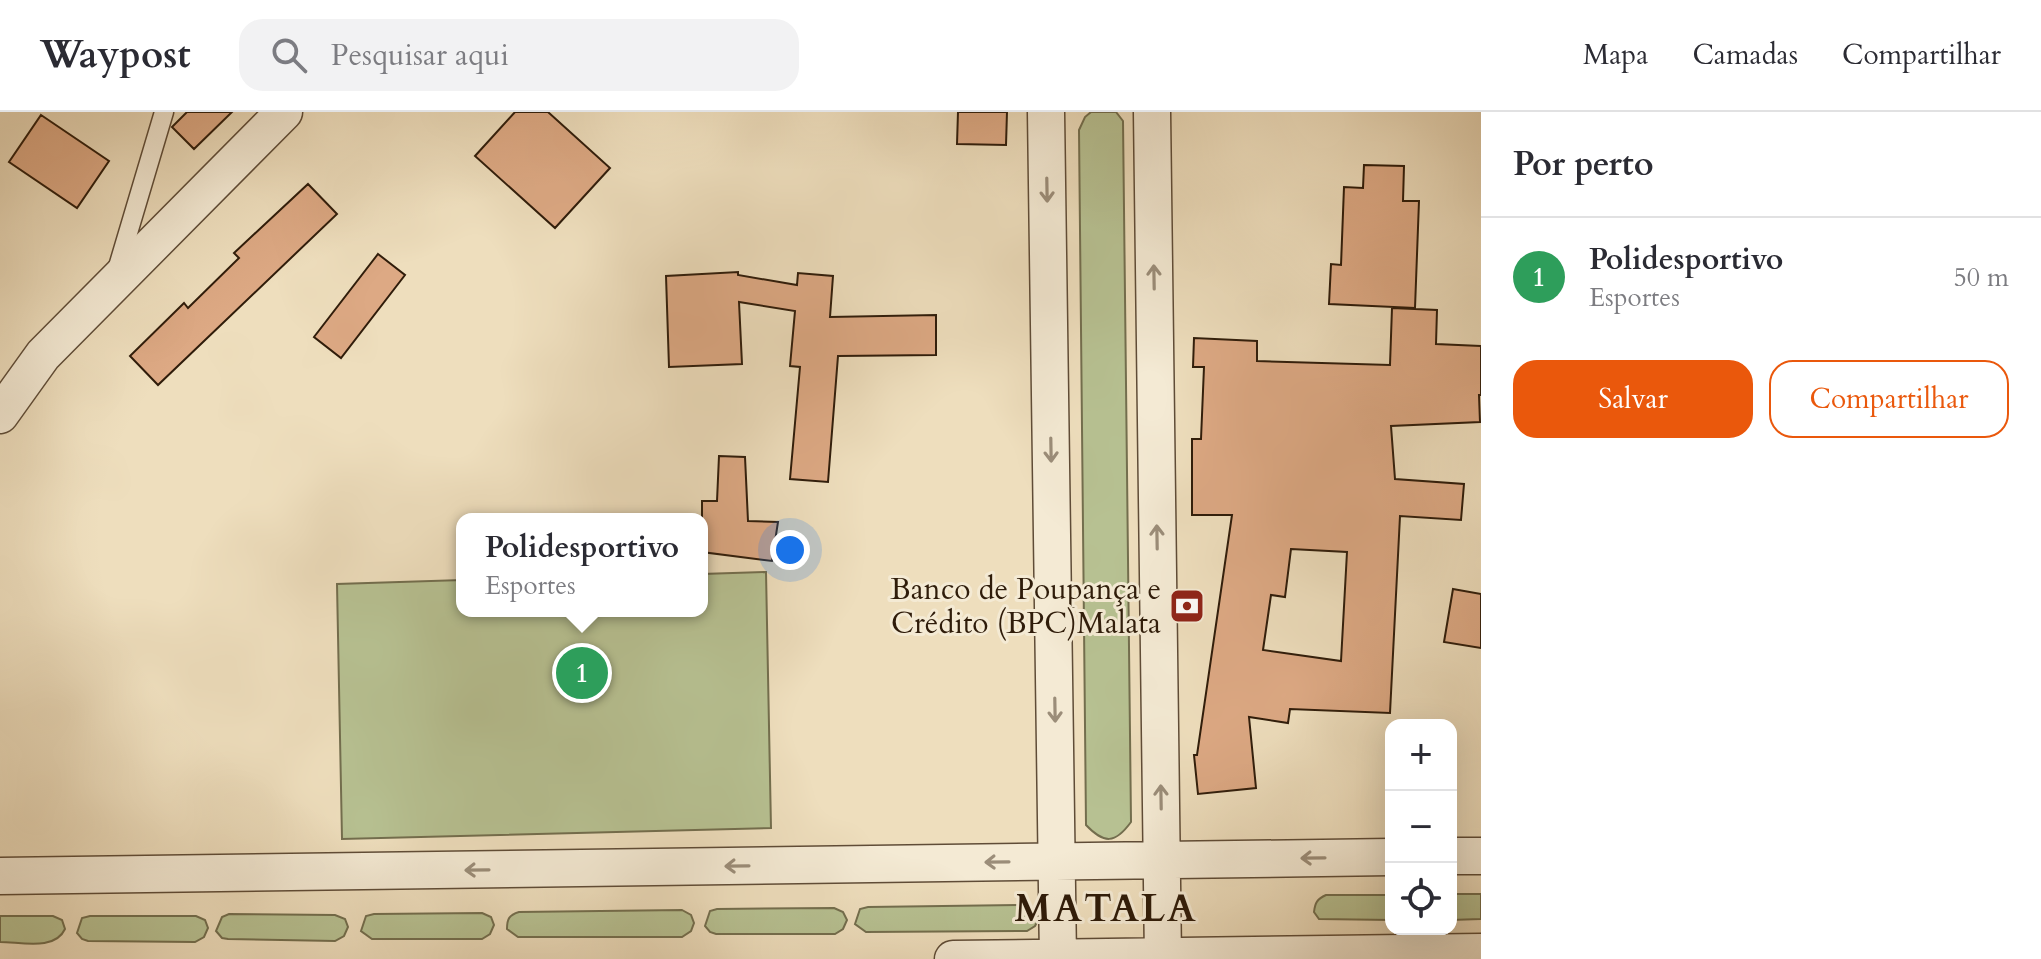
<!DOCTYPE html>
<html lang="pt">
<head>
<meta charset="utf-8">
<style>
  :root { --surface:#fff; --page:#f2f2f3; --text:#2b2b33; --muted:#7c7c81; --line:#e1e1e2; --accent:#ea580c }
  body { margin:0; font-family:Cardo,serif; background:var(--page); color:var(--text) }
  .controls { position:absolute; right:24px; bottom:24px; display:grid; overflow:hidden; border-radius:16px; box-shadow:0 8px 32px #0002 }
  .controls button { width:72px; height:72px; display:grid; place-items:center; padding:0; border:0; border-bottom:2px solid var(--line); background:var(--surface); color:var(--text); font:40px sans-serif }
  .you { position:absolute; left:790px; top:438px; width:28px; height:28px; margin:-20px; border:6px solid #fff; border-radius:50%; background:#1a73e8; box-shadow:0 0 0 12px #1a73e833 }
  .badge { display:grid; place-items:center; width:52px; height:52px; border-radius:50%; background:var(--accent); color:#fff; font-size:26px; font-weight:700 }
  .pin { position:absolute; translate:-50% -50%; border:4px solid #fff; box-shadow:0 2px 8px #0006 }
  .popup { position:absolute; left:456px; top:401px; width:252px; height:104px; box-sizing:border-box; display:grid; place-content:center; border-radius:16px; background:var(--surface); filter:drop-shadow(0 2px 6px #0005); font-size:26px; white-space:nowrap; color:var(--muted) }
  .popup b { font-size:30px; color:var(--text) }
  .popup::after { content:''; position:absolute; left:50%; top:100%; margin-left:-16px; border:16px solid transparent; border-top-color:var(--surface) }
  .list { margin:0; padding:0; list-style:none }
  h2 { display:flex; justify-content:space-between; align-items:center; height:104px; margin:0; padding:0 32px; font-size:34px }
  h2 small { font-size:26px; font-weight:400; color:var(--muted) }
  .list li { display:grid; grid-template-columns:52px 1fr auto; gap:24px; align-items:center; box-sizing:border-box; height:120px; padding:0 32px; border-top:2px solid var(--line) }
  .list b { display:block; font-size:30px; white-space:nowrap }
  .list p { margin:0; font-size:26px; white-space:nowrap; color:var(--muted) }
  .list em { font-size:26px; font-style:normal; color:var(--muted) }
  .actions { display:flex; gap:16px; padding:24px 32px }
  .actions a { flex:1; padding:18px 0; border:2px solid var(--accent); border-radius:24px; text-align:center; font-size:28px; color:var(--accent) }
  .actions .main { background:var(--accent); color:#fff }
  .icon { flex:none; width:44px; height:44px; fill:none; stroke:currentColor; stroke-width:2; stroke-linecap:round; stroke-linejoin:round }
  .map { position:relative; flex:none; width:1481px; height:847px; overflow:hidden }
  header { display:flex; align-items:center; gap:48px; box-sizing:border-box; height:112px; padding:0 40px; background:var(--surface); border-bottom:2px solid var(--line) }
  header strong { font-size:38px }
  nav { display:flex; gap:44px; margin-inline-start:auto; font-size:28px }
  .search { width:560px; height:72px; background:var(--page); display:flex; align-items:center; gap:20px; box-sizing:border-box; padding:0 28px; border-radius:24px; color:var(--muted); font-size:30px }
  main { display:flex }
  aside { flex:1; background:var(--surface) }
  .map>svg:first-child { display:block }
  .green { fill:#b7c192; stroke:#736e4e; stroke-width:2 }
  .building { fill:#dda984; stroke:#2f1c0a; stroke-width:2; fill-rule:evenodd }
  .lines { fill:none; stroke-linecap:round; stroke-linejoin:round }
  .service-casing { stroke:#5f4c37; stroke-width:21 }
  .minor-casing { stroke:#5f4c37; stroke-width:39 }
  .service { stroke:#f4ead4; stroke-width:18 }
  .minor { stroke:#f4ead4; stroke-width:36 }
  .oneway { stroke:#9b8d79 }
  .labels { text-anchor:middle; dominant-baseline:central; stroke-width:6; stroke-linejoin:round; paint-order:stroke }
  .poi-label { font-size:30px; fill:#2f1c0a; stroke:#f4ead4; text-anchor:end }
  .district-label { font-size:38px; font-weight:bold; letter-spacing:2px; fill:#2f1c0a; stroke:#f4ead4 }
</style>
</head>
<body>
<header>
<strong>Waypost</strong>
<div class="search"><svg class="icon" aria-label="search" viewBox="0 0 24 24"><circle cx="10" cy="10" r="6"/><path d="M15 15l6 6"/></svg>Pesquisar aqui</div>
<nav><a>Mapa</a><a>Camadas</a><a>Compartilhar</a></nav>
</header>
<main>
<div class="map">
<svg width="1481" height="847" viewBox="0 0 1481 847">
  <rect width="100%" height="100%" fill="#eedebd"/>
  <filter id="stains"><feTurbulence type="fractalNoise" baseFrequency=".0025" numOctaves="4"/><feColorMatrix values="0 0 0 0 .2 0 0 0 0 .09 0 0 0 0 .02 0 0 0 .5 -.17"/></filter>
  <radialGradient id="worn" r=".72"><stop offset=".6" stop-color="#630" stop-opacity="0"/><stop offset="1" stop-color="#630" stop-opacity=".3"/></radialGradient>
  <path class="green" d="M 1091,0 L 1116,0 L 1123,9 L 1131,710 C 1115,732 1104,732 1086,713 L 1079,18 L 1085,5 Z
    M 766,460 L 771,716 L 342,727 L 337,472 L 462,468 L 462,499 L 702,499 L 702,462 Z
    M 1451,782 L 1481,782 L 1481,807 L 1451,808 Z
    M 1326,783 L 1391,783 L 1391,808 L 1319,807 L 1314,800 C 1315,791 1317,787 1326,783 Z
    M 1027,793 L 1035,797 L 1039,806 L 1035,814 L 1027,819 L 866,820 L 855,812 L 860,797 L 868,795 Z
    M 834,796 L 843,800 L 847,808 L 843,817 L 835,822 L 716,822 L 710,820 L 705,814 L 710,799 L 717,797 Z
    M 682,798 L 691,803 L 694,811 L 691,819 L 682,825 L 518,825 L 507,817 C 507,807 509,803 519,800 Z
    M 482,801 L 491,805 L 494,813 L 490,822 L 482,827 L 372,827 L 361,819 L 366,804 L 374,802 Z
    M 229,802 L 335,803 L 345,807 L 348,815 L 344,824 L 335,829 L 228,827 L 222,826 L 216,819 L 222,805 Z
    M 0,804 L 53,804 L 62,808 L 65,817 C 55,839 21,830 0,830 Z
    M 90,804 L 196,804 L 205,808 L 208,816 L 204,825 L 195,830 L 88,829 L 82,827 L 77,821 L 82,806 Z"/>
  <path class="building" d="M 187,0 L 232,0 L 194,37 L 172,15 Z
    M 515,0 L 548,0 L 610,56 L 555,116 L 475,44 Z
    M 958,0 L 1007,0 L 1006,33 L 957,32 Z
    M 41,3 L 109,49 L 77,96 L 9,50 Z
    M 1364,53 L 1404,54 L 1403,89 L 1419,89 L 1415,196 L 1329,192 L 1331,152 L 1341,153 L 1344,75 L 1363,76 Z
    M 308,72 L 337,102 L 158,273 L 130,244 L 184,191 L 188,196 L 239,146 L 234,141 Z
    M 378,142 L 405,163 L 341,246 L 314,225 Z
    M 738,160 L 738,163 L 797,173 L 798,161 L 833,164 L 830,205 L 936,203 L 936,243 L 838,244 L 828,370 L 790,367 L 800,255 L 790,254 L 795,199 L 739,190 L 742,252 L 669,255 L 666,164 Z
    M 1392,196 L 1437,198 L 1436,232 L 1481,234 L 1481,283 L 1479,283 L 1480,310 L 1391,314 L 1395,367 L 1464,372 L 1461,408 L 1400,404 L 1390,601 L 1290,597 L 1288,611 L 1249,605 L 1256,676 L 1198,682 L 1194,643 L 1197,643 L 1232,403 L 1192,403 L 1192,327 L 1201,327 L 1204,255 L 1193,255 L 1194,226 L 1257,229 L 1257,249 L 1390,253 ZM 1291,437 L 1347,440 L 1341,549 L 1263,538 L 1271,483 L 1285,485 Z
    M 719,344 L 745,345 L 748,409 L 778,410 L 772,449 L 702,440 L 702,389 L 717,389 Z
    M 1453,477 L 1481,482 L 1481,536 L 1444,530 Z"/>
  <g class="lines">
    <defs>
      <path id="service" d="M 117,158 L 164,0"/>
      <path id="minor" d="M 1046,0 L 1058,847
        M 1152,0 L 1163,847
        M 0,303 L 43,243 L 284,0
        M 1451,744 L 1481,744
        M 0,764 L 1391,745
        M 953,847 L 1481,840"/>
    </defs>
    <use href="#service" class="service-casing"/>
    <use href="#minor" class="minor-casing"/>
    <use href="#service" class="service"/>
    <use href="#minor" class="minor"/>
  </g>
  <defs><path id="oneway-shaft" d="M-6 0H5M1.5-3L5.5 0L1.5 3" fill="none" stroke-width="1.6" stroke-linecap="round" stroke-linejoin="round" transform="scale(2)"/></defs>
  <g class="oneway">
    <use href="#oneway-shaft" transform="translate(1047 78) rotate(89)"/>
    <use href="#oneway-shaft" transform="translate(1154 165) rotate(-91)"/>
    <use href="#oneway-shaft" transform="translate(1051 338) rotate(89)"/>
    <use href="#oneway-shaft" transform="translate(1157 425) rotate(-91)"/>
    <use href="#oneway-shaft" transform="translate(1055 598) rotate(89)"/>
    <use href="#oneway-shaft" transform="translate(1161 685) rotate(-91)"/>
    <use href="#oneway-shaft" transform="translate(1313 746) rotate(179)"/>
    <use href="#oneway-shaft" transform="translate(997 750) rotate(179)"/>
    <use href="#oneway-shaft" transform="translate(737 754) rotate(179)"/>
    <use href="#oneway-shaft" transform="translate(477 758) rotate(179)"/>
  </g>
  <defs>
    <symbol id="bank-square" viewBox="-11 -11 22 22"><rect x="-9" y="-9" width="18" height="18" rx="4" fill="#8f2418" stroke="#f4ead4"/><path d="M-6-4H6V4H-6ZM0-2.3a2.3 2.3 0 1 0 0 4.6a2.3 2.3 0 1 0 0-4.6Z" fill="#fff"/></symbol>
  </defs>
  <g fill-rule="evenodd">
    <use href="#bank-square" x="1167" y="474" width="40" height="40"/>
  </g>
  <g class="labels">
    <g class="poi-label">
      <text x="1161" y="477">Banco de Poupança e<tspan x="1161" dy="34">Crédito (BPC)Malata</tspan></text>
    </g>
    <g class="district-label">
      <text x="1106" y="797">MATALA</text>
    </g>
  </g>
  <rect width="100%" height="100%" filter="url(#stains)"/>
  <rect width="100%" height="100%" fill="url(#worn)"/>
</svg>
<div class="controls">
<button>+</button>
<button>−</button>
<button><svg class="icon" aria-label="locate" viewBox="0 0 24 24"><circle cx="12" cy="12" r="6"/><path d="M12 2v4M12 18v4M2 12h4M18 12h4"/></svg></button>
</div>
<div class="you"></div>
<div class="pin badge" style="left:582px;top:561px;background:#2e9e5b">1</div>
<div class="popup"><b>Polidesportivo</b>Esportes</div>
</div>
<aside>
<h2>Por perto<small></small></h2>
<ul class="list">
<li><span class="badge" style="background:#2e9e5b">1</span><div><b>Polidesportivo</b><p>Esportes</p></div><em>50 m</em></li>
</ul>
<div class="actions"><a class="main">Salvar</a><a>Compartilhar</a></div>
</aside>
</main>
</body>
</html>
